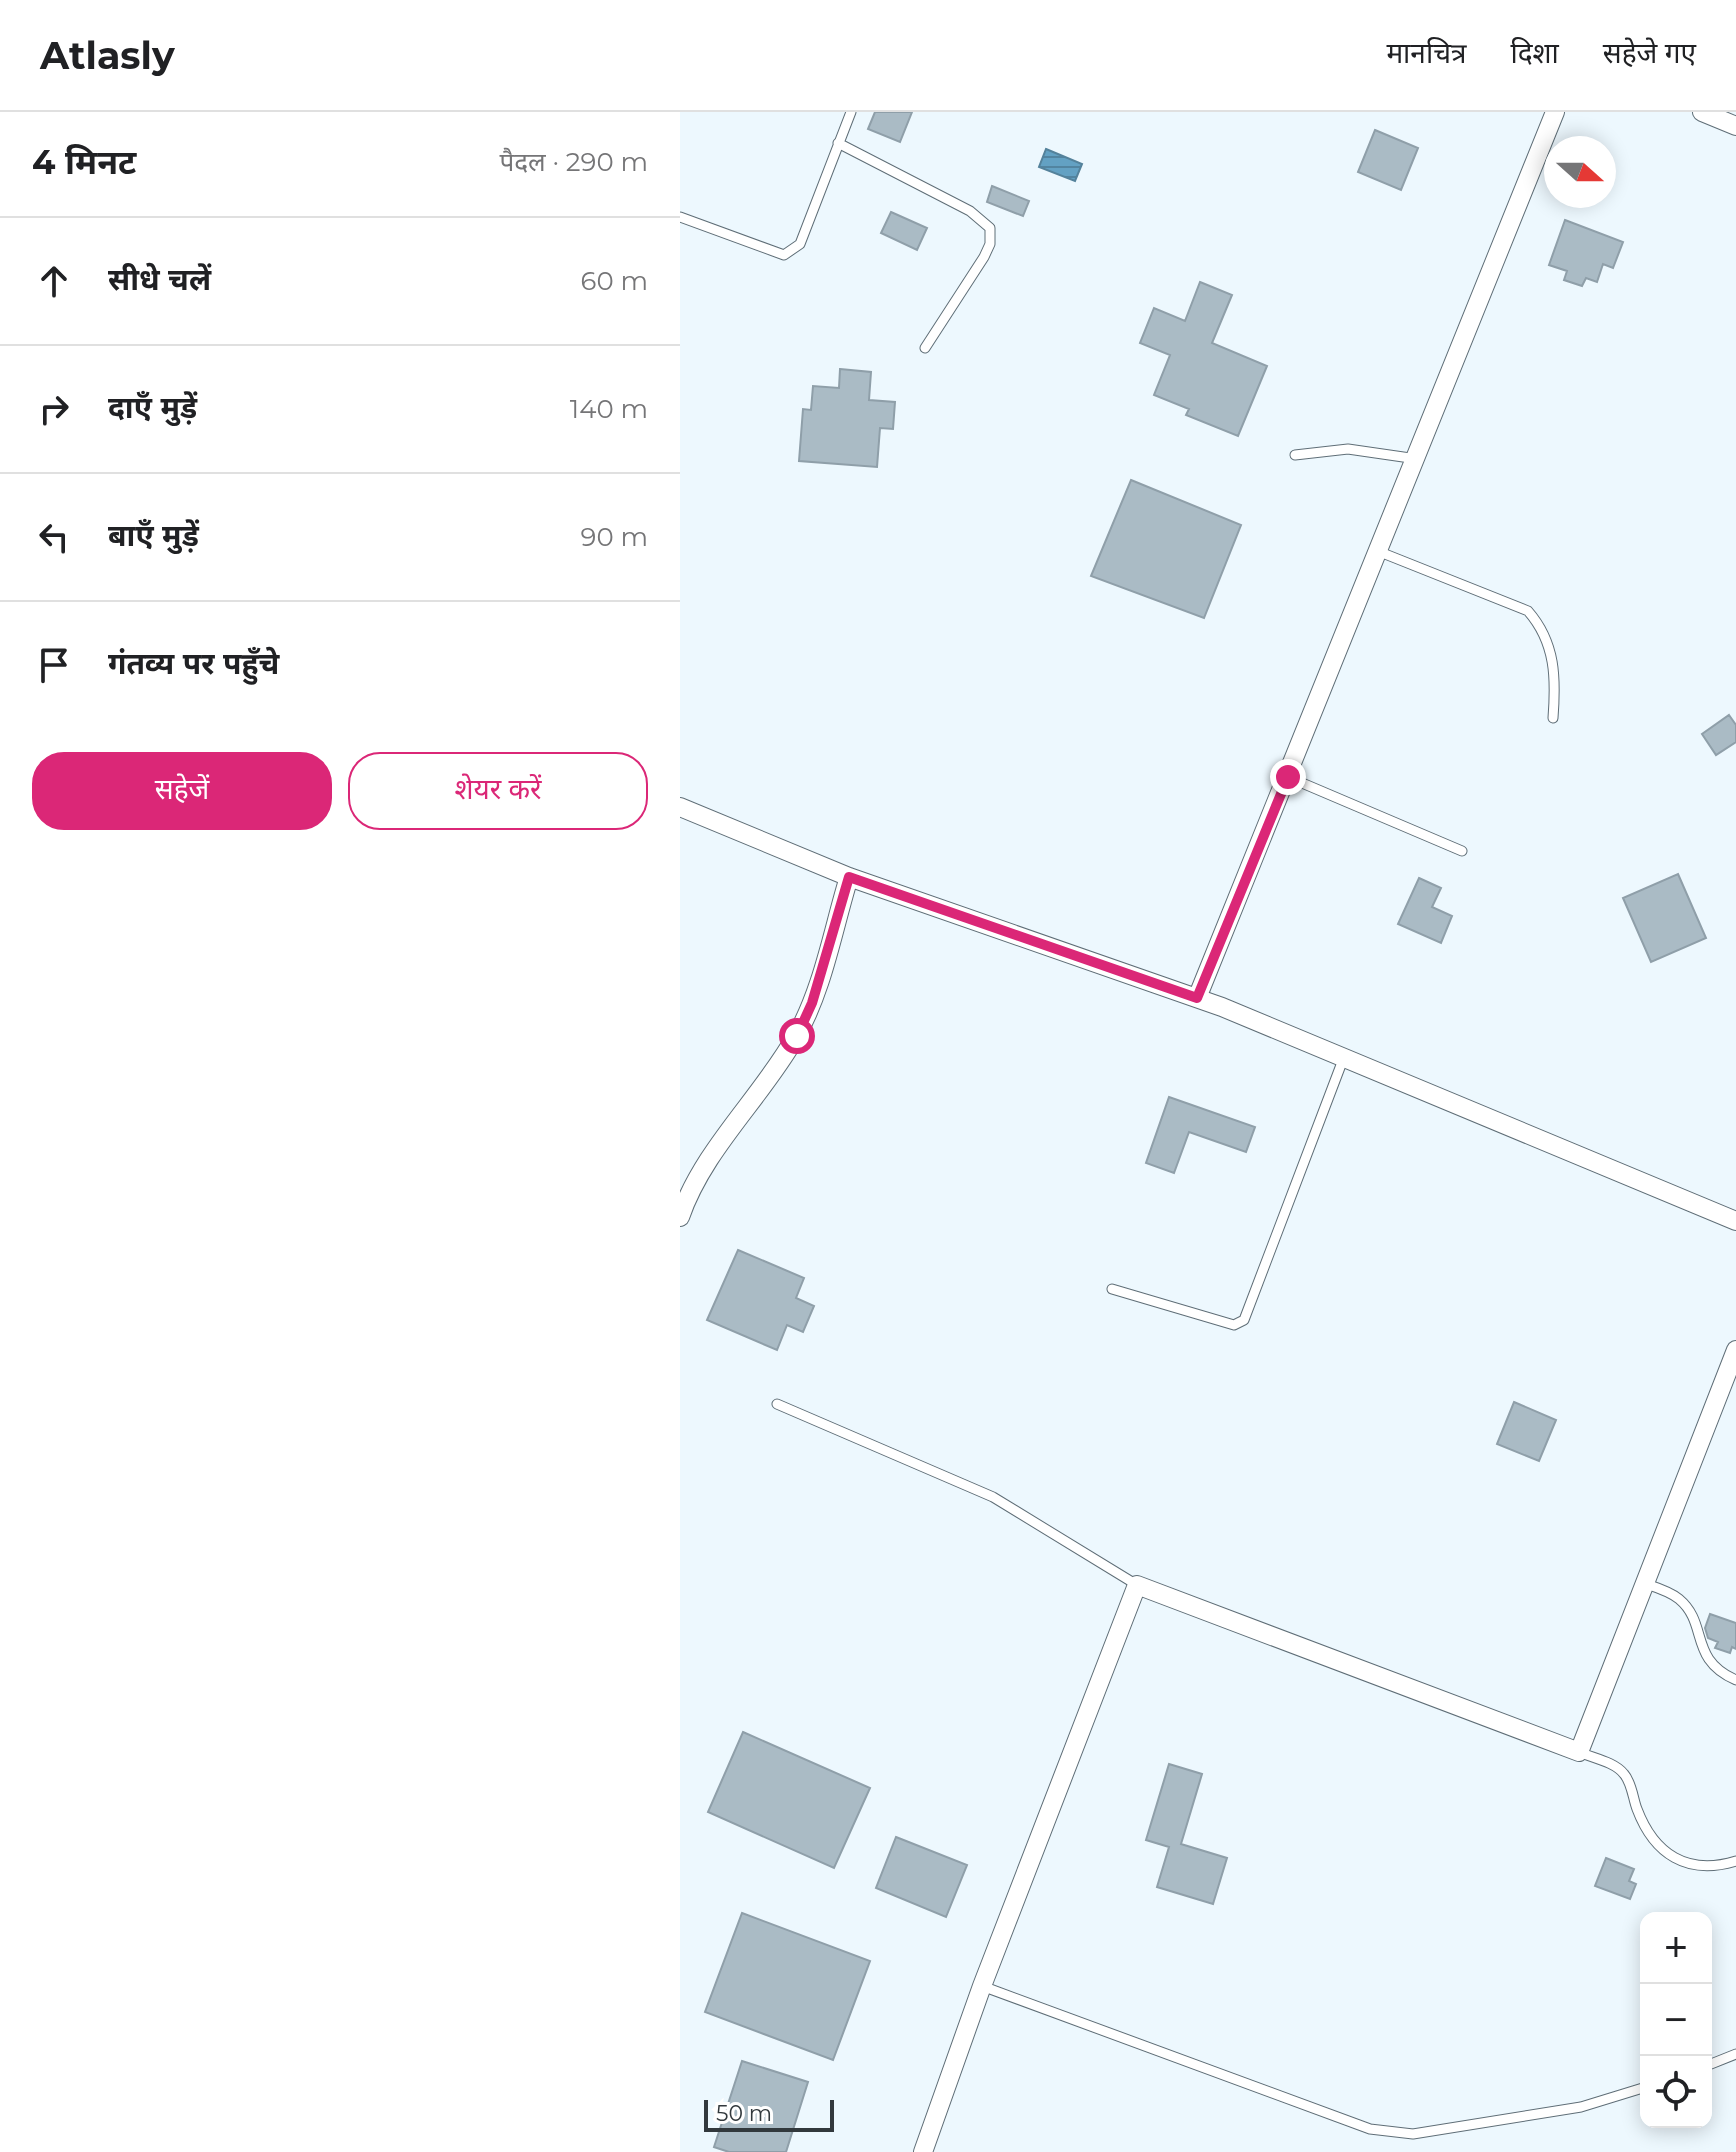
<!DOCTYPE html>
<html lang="hi">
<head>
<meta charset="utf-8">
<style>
  :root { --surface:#fff; --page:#f6f6f6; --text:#202124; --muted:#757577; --line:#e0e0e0; --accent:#db2777 }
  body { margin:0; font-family:Montserrat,"Noto Sans Devanagari",sans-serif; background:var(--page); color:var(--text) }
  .controls { position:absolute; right:24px; bottom:24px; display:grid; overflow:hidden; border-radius:16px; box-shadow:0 4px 20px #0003 }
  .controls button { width:72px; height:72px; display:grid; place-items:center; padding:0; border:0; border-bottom:2px solid var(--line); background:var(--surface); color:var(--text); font:40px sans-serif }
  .compass { position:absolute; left:864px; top:24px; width:72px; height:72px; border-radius:50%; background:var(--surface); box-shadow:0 4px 20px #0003; rotate:111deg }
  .scale { position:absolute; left:24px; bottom:20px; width:130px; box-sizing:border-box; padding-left:8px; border:4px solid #32393d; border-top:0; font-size:22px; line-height:28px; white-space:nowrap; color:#32393d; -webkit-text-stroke:6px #fff; paint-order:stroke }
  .stop { position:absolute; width:24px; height:24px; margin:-18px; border:6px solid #db2777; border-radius:50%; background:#fff }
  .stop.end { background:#db2777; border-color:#fff; box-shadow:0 2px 8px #0008 }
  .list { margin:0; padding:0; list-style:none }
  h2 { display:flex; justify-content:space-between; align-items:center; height:104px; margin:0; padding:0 32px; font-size:34px }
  h2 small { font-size:26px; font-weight:400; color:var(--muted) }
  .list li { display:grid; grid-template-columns:52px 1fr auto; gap:24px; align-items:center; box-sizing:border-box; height:128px; padding:0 32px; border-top:2px solid var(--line) }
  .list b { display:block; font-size:30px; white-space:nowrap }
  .list em { font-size:26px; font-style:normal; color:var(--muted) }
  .actions { display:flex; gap:16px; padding:24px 32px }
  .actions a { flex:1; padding:18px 0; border:2px solid var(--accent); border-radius:32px; text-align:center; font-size:28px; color:var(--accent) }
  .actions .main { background:var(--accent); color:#fff }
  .icon { flex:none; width:44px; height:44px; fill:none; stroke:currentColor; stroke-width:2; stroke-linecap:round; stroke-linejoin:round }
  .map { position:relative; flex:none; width:1056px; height:2040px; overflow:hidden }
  header { display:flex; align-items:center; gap:48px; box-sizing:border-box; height:112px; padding:0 40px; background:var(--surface); border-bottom:2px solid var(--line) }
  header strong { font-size:38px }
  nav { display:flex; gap:44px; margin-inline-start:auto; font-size:28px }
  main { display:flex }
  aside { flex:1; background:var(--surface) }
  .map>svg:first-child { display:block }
  .water { fill:url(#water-rules); stroke:#54829b; stroke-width:2 }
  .building { fill:#aabbc5; stroke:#8f9fa9; stroke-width:2 }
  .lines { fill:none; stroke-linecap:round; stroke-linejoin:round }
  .lane-casing { stroke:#5f6e77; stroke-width:11 }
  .street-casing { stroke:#5f6e77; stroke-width:20 }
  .lane { stroke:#fff; stroke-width:9 }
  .street { stroke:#fff; stroke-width:18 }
  .route { stroke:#db2777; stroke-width:10 }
</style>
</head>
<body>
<header>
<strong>Atlasly</strong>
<nav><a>मानचित्र</a><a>दिशा</a><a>सहेजे गए</a></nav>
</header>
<main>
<aside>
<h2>4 मिनट<small>पैदल · 290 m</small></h2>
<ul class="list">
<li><svg class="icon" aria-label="ahead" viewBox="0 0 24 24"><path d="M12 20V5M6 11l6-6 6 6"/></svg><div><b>सीधे चलें</b></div><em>60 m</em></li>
<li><svg class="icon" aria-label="right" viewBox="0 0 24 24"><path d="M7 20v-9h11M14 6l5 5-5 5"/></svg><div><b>दाएँ मुड़ें</b></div><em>140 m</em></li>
<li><svg class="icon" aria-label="left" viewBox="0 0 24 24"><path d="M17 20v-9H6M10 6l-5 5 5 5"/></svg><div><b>बाएँ मुड़ें</b></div><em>90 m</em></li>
<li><svg class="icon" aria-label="arrive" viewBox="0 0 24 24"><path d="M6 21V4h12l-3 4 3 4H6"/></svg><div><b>गंतव्य पर पहुँचे</b></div></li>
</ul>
<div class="actions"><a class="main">सहेजें</a><a>शेयर करें</a></div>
</aside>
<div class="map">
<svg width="1056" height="2040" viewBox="0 0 1056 2040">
  <defs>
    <pattern id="water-rules" width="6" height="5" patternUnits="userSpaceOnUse" patternTransform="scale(2)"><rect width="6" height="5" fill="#63a1c3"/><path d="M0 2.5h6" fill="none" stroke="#5284a0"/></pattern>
  </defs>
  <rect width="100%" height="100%" fill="#edf8fe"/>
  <path class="water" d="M 366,37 L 402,52 L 395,69 L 359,55 Z"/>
  <path class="building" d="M 195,0 L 232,0 L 220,30 L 188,17 Z
    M 695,18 L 738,36 L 721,78 L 678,60 Z
    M 312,74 L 349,89 L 343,104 L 307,90 Z
    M 211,100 L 247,116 L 237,138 L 201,121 Z
    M 885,108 L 943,130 L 933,156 L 923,152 L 917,170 L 906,166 L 902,174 L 884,168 L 887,159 L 869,153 Z
    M 520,170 L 552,183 L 532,231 L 587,254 L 558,324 L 506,303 L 509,297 L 474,283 L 490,243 L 460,231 L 474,196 L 505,209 Z
    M 160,257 L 191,260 L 189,288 L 215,290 L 213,317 L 200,316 L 197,355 L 119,349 L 123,297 L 131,298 L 133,274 L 159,276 Z
    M 451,368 L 561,413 L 524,506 L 411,464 Z
    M 1049,603 L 1056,613 L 1056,630 L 1036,643 L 1022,622 Z
    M 998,762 L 1026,826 L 971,850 L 943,786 Z
    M 739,766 L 761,776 L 752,795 L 772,804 L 761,831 L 718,812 Z
    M 489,985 L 575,1015 L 566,1040 L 509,1020 L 494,1061 L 466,1051 Z
    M 58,1138 L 124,1166 L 116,1186 L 134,1194 L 123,1220 L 107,1213 L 97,1238 L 27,1208 Z
    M 834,1290 L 876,1308 L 859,1349 L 817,1332 Z
    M 1030,1502 L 1056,1511 L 1056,1537 L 1052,1535 L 1050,1541 L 1035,1536 L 1038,1530 L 1028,1526 L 1025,1516 Z
    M 63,1620 L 190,1676 L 154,1756 L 28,1700 Z
    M 489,1652 L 522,1662 L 501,1732 L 547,1746 L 533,1792 L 477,1775 L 489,1735 L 466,1728 Z
    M 216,1725 L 287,1753 L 266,1805 L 196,1776 Z
    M 926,1746 L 954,1757 L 949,1769 L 956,1772 L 950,1787 L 915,1774 Z
    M 62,1801 L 190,1849 L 153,1948 L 25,1900 Z
    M 62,1949 L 128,1970 L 106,2040 L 49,2040 L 34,2035 Z"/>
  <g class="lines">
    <defs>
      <path id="lane" d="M 158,31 L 290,99 L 310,116 L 310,132 L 304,145 L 245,236
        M 0,105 L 104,143 L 120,132 L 171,0
        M 615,343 L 668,337 L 737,347
        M 700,440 L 848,499 C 876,531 876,567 873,606
        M 608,665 L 782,739
        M 432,1177 L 554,1213 L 564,1208 L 664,945
        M 97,1292 L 313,1385 L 457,1473
        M 963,1471 C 975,1475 989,1479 999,1487 C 1029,1512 1008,1547 1056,1568
        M 899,1640 C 913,1646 935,1650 944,1662 C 952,1671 953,1687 957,1697 C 974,1742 1007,1764 1056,1749
        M 302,1874 L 690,2017 L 733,2022 L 901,1995 L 966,1975
        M 1026,1954 L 1056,1942"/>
      <path id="street" d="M 1022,0 L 1056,14
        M 0,695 L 169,765 L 542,895 L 1056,1109
        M 517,886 L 875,0
        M 0,1105 C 23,1038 80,987 115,926 C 143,878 153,817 169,765
        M 243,2040 L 302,1874 L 457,1473 L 899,1640 L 1056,1238"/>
    </defs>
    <use href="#lane" class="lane-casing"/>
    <use href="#street" class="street-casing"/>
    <use href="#lane" class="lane"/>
    <use href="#street" class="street"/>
  </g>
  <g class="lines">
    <path class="route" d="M 117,924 L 132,891 L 169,765 L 517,886 L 608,665"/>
  </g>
</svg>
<div class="controls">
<button>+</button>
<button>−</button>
<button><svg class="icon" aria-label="locate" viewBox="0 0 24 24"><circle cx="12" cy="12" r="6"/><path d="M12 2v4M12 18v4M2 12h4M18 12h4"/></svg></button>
</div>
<svg class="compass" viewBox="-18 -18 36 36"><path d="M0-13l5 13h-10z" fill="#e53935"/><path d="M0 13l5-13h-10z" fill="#757577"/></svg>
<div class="scale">50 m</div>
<div class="stop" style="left:117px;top:924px"></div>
<div class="stop end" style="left:608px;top:665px"></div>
</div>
</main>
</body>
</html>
